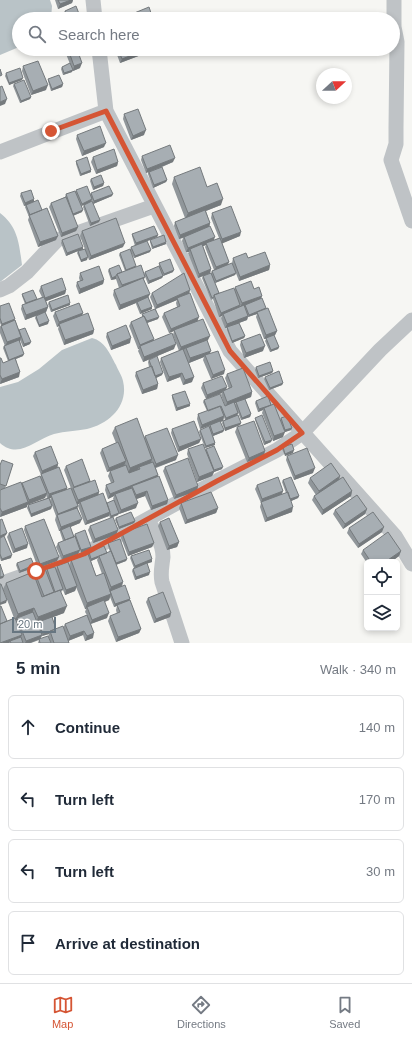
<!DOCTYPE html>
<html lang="en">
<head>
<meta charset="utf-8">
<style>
  :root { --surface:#fff; --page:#f6f6f7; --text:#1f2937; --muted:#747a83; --line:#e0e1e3; --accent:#d55534 }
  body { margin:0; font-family:Arial,sans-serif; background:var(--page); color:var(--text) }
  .controls { position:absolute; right:12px; bottom:12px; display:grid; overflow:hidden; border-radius:6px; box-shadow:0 2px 6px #0003 }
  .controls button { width:36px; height:36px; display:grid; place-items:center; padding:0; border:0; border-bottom:1px solid var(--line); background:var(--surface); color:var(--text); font:20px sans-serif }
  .compass { position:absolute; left:316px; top:68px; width:36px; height:36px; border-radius:50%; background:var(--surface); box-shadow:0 2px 6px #0003; rotate:69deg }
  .scale { position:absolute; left:12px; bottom:10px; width:44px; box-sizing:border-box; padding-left:4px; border:2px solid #677681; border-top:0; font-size:11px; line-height:14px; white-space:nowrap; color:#677681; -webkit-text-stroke:3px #fff; paint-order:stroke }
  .stop { position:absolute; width:12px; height:12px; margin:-9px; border:3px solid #d55534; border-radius:50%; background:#fff }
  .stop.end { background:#d55534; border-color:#fff; box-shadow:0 1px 4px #0008 }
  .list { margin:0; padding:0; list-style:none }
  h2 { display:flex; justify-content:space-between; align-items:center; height:52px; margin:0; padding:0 16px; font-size:17px }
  h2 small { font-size:13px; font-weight:400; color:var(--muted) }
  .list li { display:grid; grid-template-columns:26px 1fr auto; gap:12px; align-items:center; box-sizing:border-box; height:64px; margin:0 8px 8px; padding:0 8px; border:1px solid var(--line); border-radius:6px }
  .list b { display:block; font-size:15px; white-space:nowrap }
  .list em { font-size:13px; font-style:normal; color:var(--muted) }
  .icon { flex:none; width:22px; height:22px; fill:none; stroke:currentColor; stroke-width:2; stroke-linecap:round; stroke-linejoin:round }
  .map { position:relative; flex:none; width:412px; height:643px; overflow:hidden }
  .search { position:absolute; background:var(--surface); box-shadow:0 2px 6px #0003; left:12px; right:12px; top:12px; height:44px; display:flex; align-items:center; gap:10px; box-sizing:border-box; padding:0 14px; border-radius:22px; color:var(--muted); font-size:15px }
  .sheet { height:340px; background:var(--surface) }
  nav { display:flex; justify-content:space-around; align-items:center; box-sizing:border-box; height:56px; border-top:1px solid var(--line); background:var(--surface); font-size:11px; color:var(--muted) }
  nav a { display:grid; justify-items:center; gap:2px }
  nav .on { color:var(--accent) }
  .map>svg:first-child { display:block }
  .water { fill:#b9c3c7 }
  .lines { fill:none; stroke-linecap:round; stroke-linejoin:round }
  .street { stroke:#bfc3c6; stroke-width:15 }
  .wall { fill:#90969a; fill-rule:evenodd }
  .shaded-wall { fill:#757a7d }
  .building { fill:#a7aeb3; stroke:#757a7d }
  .route { stroke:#d55534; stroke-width:5 }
</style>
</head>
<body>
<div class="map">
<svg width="412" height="643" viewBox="0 0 412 643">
  <rect width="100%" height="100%" fill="#f6f6f3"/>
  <path class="water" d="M 0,0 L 50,0 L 52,6 L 51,19 L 19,19 L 19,47 L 0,55 Z
    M 0,213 C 18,227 19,243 22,265 L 0,282 Z
    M 92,338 C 105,341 110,354 116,365 C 118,370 122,376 123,381 C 129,406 109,424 87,429 C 76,431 65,431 54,434 C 36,439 19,460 0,443 L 0,387 L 18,382 L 39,369 L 62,350 Z"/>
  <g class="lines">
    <path class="street" d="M 93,0 L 95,19
      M 394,0 L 394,27 L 397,42 L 396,128 L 396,144 L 391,160 L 412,221
      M 99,49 L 106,111 L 230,351 L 395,536 L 412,564
      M 0,152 L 106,111
      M 0,290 L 9,286 L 27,272 L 57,240 L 154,206
      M 147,520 C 155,531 163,543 163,557 C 162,566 160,573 162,582 L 182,643
      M 0,584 L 84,554 L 217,481 L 277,450 L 302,433 L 380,350 L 412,320"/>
  </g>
  <path class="wall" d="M 55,0 L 73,0 L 72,3 L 58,9 Z
    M 65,11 L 81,19 L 66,19 L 64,13 Z
    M 64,49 L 85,49 L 84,54 L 79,55 L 80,68 L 73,71 L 72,70 L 72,72 L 63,75 L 61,69 L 62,67 L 70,64 Z
    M 117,49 L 142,49 L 141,55 L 120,63 L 116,52 Z
    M 142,49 L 160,49 L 145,55 Z
    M 23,66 L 46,90 L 31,95 L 22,71 Z
    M 6,73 L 22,80 L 9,85 L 5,76 Z
    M 48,79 L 63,84 L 62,87 L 51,91 L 48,81 Z
    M 14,84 L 31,97 L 30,99 L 20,103 L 13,86 Z
    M 124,114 L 144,135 L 131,140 L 123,119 Z
    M 77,135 L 104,147 L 82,156 L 76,139 Z
    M 142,156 L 173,162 L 162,167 L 167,180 L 166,182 L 153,188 L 148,174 L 148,172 L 146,173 L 141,160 Z
    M 93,157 L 118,162 L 117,166 L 96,174 L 91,162 Z
    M 76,161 L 91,170 L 91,172 L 80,176 L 76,164 Z
    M 174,177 L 207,187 L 221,205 L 206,211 L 210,223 L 209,227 L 214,240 L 219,238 L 211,218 L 212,213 L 240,236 L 222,243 L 229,262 L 228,264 L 236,273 L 235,275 L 215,283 L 219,293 L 235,290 L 235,287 L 254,289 L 262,296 L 261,299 L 277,331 L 275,335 L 274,335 L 279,347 L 278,349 L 270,352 L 265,341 L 266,339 L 264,339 L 256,317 L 257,314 L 248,317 L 247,320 L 239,323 L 245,336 L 244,338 L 232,343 L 227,330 L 227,328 L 225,328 L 221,318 L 222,316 L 219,317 L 213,299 L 211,300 L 202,278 L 203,276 L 198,278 L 188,253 L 189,252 L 186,252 L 182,241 L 183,238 L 179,239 L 174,226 L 175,222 L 185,218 L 172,184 ZM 206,245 L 205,247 L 214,270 L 212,271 L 211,273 L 210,273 L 211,269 L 203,246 Z
    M 91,179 L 104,183 L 103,186 L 93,190 L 90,181 Z
    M 76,190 L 90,195 L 91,193 L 112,196 L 93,204 L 92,200 L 91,202 L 99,222 L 90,226 L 83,207 L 84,205 L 81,206 L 82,212 L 73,216 L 78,227 L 76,231 L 61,237 L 49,207 L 51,203 L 65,197 L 66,194 L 76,191 Z
    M 21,193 L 34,202 L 24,206 L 20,196 Z
    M 26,205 L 42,210 L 56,240 L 38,247 L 28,220 L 29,217 L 25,207 Z
    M 82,231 L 123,247 L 89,260 L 80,236 Z
    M 132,234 L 158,235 L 157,237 L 135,246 L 132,236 Z
    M 62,240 L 83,249 L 87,260 L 81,262 L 77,253 L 78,251 L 66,256 L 61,243 Z
    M 150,240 L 166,244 L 152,249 L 150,242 Z
    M 131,247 L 150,252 L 134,258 L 130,250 Z
    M 120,253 L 136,267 L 144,280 L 148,297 L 152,307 L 152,309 L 140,314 L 136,304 L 136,303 L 119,310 L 113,295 L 114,290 L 119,288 L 116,279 L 111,280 L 108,271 L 109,269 L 122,272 L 125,271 L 119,255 Z
    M 233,258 L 270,265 L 269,270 L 239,281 L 232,263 Z
    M 159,263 L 173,272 L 163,276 L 162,278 L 148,284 L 144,274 L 145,272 L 159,267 Z
    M 80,273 L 104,280 L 103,284 L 79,294 L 76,286 L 77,282 L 80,281 L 79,278 Z
    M 41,286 L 66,290 L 65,294 L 46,301 L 48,307 L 46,312 L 25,320 L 21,309 L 22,305 L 25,304 L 22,296 L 22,294 L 37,299 L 42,297 L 39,291 Z
    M 152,293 L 189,294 L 198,321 L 208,340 L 207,340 L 210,354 L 224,374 L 211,379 L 203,360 L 204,357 L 189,363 L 192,382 L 183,385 L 180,377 L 167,382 L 160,362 L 161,358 L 179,351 L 173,335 L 174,331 L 169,333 L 162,317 L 164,313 L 177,307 L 176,303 L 177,300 L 156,309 L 158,319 L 147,323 L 153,341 L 174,349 L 143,362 L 138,351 L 139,349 L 138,349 L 129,326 L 131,322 L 142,317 L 142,314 L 155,309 L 150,297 Z
    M 49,302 L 70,305 L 51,312 L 48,304 Z
    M 0,306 L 15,320 L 19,330 L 30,344 L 23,347 L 20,340 L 20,341 L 23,356 L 16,359 L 19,377 L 0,384 L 0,358 L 3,363 L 8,361 L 3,348 L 4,346 L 5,346 L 0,333 L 0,327 L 1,325 L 0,323 Z
    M 55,312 L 83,313 L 82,316 L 94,330 L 93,334 L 64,345 L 58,329 L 59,326 L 57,327 L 53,316 Z
    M 36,316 L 48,324 L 39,327 L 35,318 Z
    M 107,333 L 130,343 L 111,350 L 106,337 Z
    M 241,341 L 263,351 L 244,358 L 240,345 Z
    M 149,360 L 162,375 L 156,378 L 158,384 L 157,389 L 142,394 L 135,376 L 136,372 L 149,367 L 148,362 Z
    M 256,367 L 273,371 L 272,373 L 258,378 L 255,370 Z
    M 227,374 L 252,392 L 251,397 L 245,399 L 251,414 L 250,417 L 241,420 L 235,405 L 236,402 L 234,403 L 238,413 L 237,415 L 241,423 L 240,425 L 225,431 L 222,423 L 223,421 L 225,420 L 224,417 L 223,421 L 220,422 L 224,430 L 223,432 L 213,436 L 215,443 L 215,445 L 205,448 L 199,432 L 200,430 L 209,427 L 210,425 L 200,429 L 197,419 L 198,414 L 207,411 L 203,402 L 204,400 L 225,406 L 221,395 L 222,393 L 206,399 L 201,388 L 203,383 L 226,390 L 229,389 L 225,378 Z
    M 265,377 L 283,383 L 282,385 L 269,390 L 264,379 Z
    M 172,395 L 190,406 L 176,411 L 172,398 Z
    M 268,396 L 283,437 L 273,441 L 262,413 L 263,410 L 258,412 L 255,403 L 256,401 Z
    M 255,418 L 271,442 L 264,445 L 255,420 Z
    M 281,418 L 292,428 L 291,430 L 285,432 L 280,420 Z
    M 115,427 L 144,438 L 145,436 L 176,460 L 156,468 L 158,477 L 168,500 L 167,504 L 151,510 L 145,496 L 136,499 L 136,508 L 119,514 L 119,513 L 118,515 L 110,518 L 109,515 L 109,516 L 85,525 L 78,506 L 79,504 L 77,504 L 80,523 L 70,527 L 74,537 L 75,534 L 90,549 L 81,553 L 80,550 L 78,554 L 62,560 L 56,547 L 58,543 L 63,541 L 60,532 L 60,531 L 59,531 L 55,520 L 56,516 L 50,500 L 51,498 L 49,498 L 52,506 L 51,509 L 31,517 L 27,508 L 28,505 L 47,498 L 46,495 L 45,498 L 27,505 L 27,507 L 0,517 L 0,490 L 1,490 L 0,489 L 0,464 L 13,464 L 5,488 L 22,484 L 22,483 L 40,477 L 41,475 L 33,456 L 35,452 L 58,464 L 57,468 L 67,488 L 66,490 L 72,491 L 64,470 L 66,466 L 90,481 L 90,482 L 99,492 L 98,495 L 107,503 L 114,500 L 113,499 L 114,496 L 108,499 L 105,490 L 106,485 L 111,483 L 108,476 L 110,471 L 123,466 L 107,472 L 100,453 L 102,449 L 116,443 L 112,433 Z
    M 237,427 L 264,456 L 247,462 L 235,432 Z
    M 172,429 L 201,439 L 199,443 L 178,452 L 171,433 Z
    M 283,447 L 293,453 L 285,456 L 282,449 Z
    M 188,449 L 206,450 L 222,469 L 214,472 L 212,476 L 197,482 L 187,454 Z
    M 287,456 L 313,473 L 294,480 L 286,460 Z
    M 165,467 L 198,486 L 197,491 L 174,499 L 163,471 Z
    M 310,478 L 339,479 L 352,491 L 351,496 L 322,515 L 312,500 L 314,496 L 316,495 L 308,483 Z
    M 283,480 L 299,496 L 298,498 L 291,501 L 292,512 L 265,522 L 260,507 L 261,503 L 255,489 L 257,485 L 283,491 L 282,494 L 286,493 L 282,482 Z
    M 181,503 L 218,508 L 216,513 L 185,524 L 179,508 Z
    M 367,509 L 365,514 L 343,529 L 333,514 L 335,510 Z
    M 116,518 L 135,521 L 134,523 L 119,529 L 115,520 Z
    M 0,520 L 6,535 L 4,536 L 11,558 L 1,561 L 0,558 Z
    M 160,522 L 179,542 L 177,547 L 167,550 L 158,526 Z
    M 25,526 L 57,561 L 38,568 L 24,530 Z
    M 90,526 L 118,530 L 116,535 L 93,543 L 88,530 Z
    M 349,528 L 382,532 L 358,548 L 347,533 Z
    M 9,533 L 27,548 L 13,553 L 7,537 Z
    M 122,533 L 154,543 L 152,547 L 128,556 L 121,538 Z
    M 108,543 L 127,559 L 126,561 L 116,565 L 123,582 L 122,587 L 130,599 L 129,601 L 141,629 L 139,633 L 116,642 L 108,621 L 110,616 L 117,614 L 116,610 L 117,606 L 114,607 L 110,597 L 109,600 L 105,602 L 107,618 L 91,624 L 93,638 L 85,641 L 83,635 L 68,641 L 69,643 L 51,643 L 48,636 L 49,634 L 42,636 L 40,639 L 51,643 L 38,643 L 39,640 L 31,643 L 0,643 L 7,621 L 14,618 L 3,589 L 6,583 L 34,577 L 35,573 L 46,571 L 47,569 L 56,570 L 57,566 L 69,566 L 71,560 L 88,554 L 89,552 L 107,553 L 110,552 L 108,546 ZM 98,558 L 97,560 L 102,574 L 96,576 L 91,561 ZM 76,587 L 85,609 L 86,609 L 85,612 L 87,615 L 65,624 L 63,628 L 56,629 L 52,617 L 64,613 L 61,592 L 63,590 L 65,595 L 75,591 Z
    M 363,550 L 401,551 L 399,556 L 391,562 L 367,562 L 367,563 L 361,554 Z
    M 131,556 L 152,559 L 152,562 L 147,563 L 149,575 L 135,580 L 132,571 L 133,569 L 134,568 L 130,558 Z
    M 17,563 L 33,568 L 19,573 L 16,565 Z
    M 148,598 L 171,613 L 170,617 L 154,623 L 146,602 Z"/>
  <path class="shaded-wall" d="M 71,0 L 73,0 L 72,3 L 58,9 L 60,4 Z
    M 85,49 L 84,54 L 76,57 L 78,52 Z
    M 151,49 L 160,49 L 145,55 L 146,51 Z
    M 142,51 L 141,55 L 120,63 L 122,59 Z
    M 82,63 L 80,68 L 73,71 L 74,66 Z
    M 73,70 L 72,72 L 63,75 L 64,73 Z
    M 23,78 L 22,80 L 9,85 L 9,83 Z
    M 63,84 L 62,87 L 51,91 L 52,89 Z
    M 48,85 L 46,90 L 31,95 L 33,91 Z
    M 31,97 L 30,99 L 20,103 L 21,101 Z
    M 7,99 L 5,104 L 0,106 L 0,102 Z
    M 146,130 L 144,135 L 131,140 L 133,136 Z
    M 106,143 L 104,147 L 82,156 L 84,151 Z
    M 175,158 L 173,162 L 146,173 L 147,169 Z
    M 118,162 L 117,166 L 96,174 L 97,170 Z
    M 91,170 L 91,172 L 80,176 L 81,174 Z
    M 167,180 L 166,182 L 153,188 L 154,185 Z
    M 104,183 L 103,186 L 93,190 L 94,187 Z
    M 113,194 L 112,196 L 93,204 L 94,201 Z
    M 34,199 L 34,202 L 24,206 L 25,203 Z
    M 92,199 L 91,202 L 81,206 L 82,204 Z
    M 223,199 L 221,205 L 185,219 L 188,213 Z
    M 83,210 L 82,212 L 72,216 L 73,214 Z
    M 100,220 L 99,222 L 90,226 L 91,223 Z
    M 210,223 L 209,228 L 179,239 L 180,235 Z
    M 78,227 L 76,231 L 61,237 L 62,233 Z
    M 241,232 L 240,236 L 221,244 L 222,239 Z
    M 158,235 L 157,237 L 135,246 L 136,243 Z
    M 58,236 L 56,240 L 38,247 L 40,242 Z
    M 215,237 L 213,242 L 206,243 L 206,245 L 190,251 L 190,249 L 189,252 L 186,252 L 188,248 Z
    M 166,242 L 166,244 L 152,249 L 153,247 Z
    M 125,243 L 123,247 L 89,260 L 91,256 Z
    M 83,247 L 83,249 L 66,256 L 67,253 Z
    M 151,250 L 150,252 L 134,258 L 135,256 Z
    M 88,257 L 87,260 L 81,262 L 81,260 Z
    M 229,262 L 227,266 L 214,271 L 216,267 Z
    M 270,265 L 269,270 L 239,281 L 240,277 Z
    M 136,266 L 135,268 L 125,272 L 126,270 Z
    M 211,269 L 210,273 L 198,278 L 199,274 Z
    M 174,270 L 173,272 L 163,276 L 162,278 L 148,284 L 149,281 L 163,276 L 164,274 Z
    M 236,273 L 235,275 L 215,283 L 216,281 Z
    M 116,276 L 116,279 L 111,280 L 112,278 Z
    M 145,277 L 143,281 L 120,290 L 122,285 Z
    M 104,280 L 103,284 L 79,294 L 80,289 Z
    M 66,290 L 65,294 L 44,302 L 45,298 Z
    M 190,290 L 189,295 L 177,298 L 177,300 L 155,309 L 157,305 Z
    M 150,294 L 148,298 L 137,302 L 136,303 L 119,310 L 120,305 Z
    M 262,296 L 260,300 L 240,308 L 242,303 Z
    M 70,303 L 70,305 L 51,312 L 52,310 Z
    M 240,305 L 239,310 L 223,314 L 222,316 L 219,317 L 221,313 Z
    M 48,307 L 46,312 L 25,320 L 26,315 Z
    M 152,307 L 152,309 L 140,314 L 141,311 Z
    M 266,308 L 257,312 L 257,314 L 248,317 L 249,315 Z
    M 83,313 L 81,317 L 59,324 L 59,326 L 57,327 L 59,322 Z
    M 248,316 L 247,320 L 225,328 L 227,324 Z
    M 159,317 L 158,319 L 144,324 L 145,322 Z
    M 199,317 L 197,322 L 169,333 L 171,329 Z
    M 15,319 L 14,321 L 1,326 L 2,324 Z
    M 49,321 L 48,324 L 39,327 L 39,325 Z
    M 94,330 L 93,334 L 64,345 L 65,340 Z
    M 277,331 L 275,335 L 264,339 L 266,335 Z
    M 210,336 L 208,340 L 186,349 L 186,348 L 185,349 L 179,352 L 181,347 Z
    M 245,336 L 244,338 L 232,343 L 232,341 Z
    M 21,337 L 20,341 L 5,347 L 7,342 Z
    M 131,338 L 130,343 L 111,350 L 112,346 Z
    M 154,339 L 152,344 L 140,346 L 139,349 L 138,349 L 140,345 Z
    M 31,342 L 30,344 L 23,347 L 24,344 Z
    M 176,344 L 174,349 L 143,362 L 144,357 Z
    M 265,346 L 263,351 L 244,358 L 246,353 Z
    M 279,347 L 278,349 L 270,352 L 271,350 Z
    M 211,351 L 209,355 L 205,355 L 204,357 L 189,363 L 190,358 Z
    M 24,354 L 23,356 L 8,362 L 9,360 Z
    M 225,370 L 224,374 L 211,379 L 213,375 Z
    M 273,371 L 272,373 L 258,378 L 259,376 Z
    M 20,372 L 19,377 L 0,384 L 2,379 Z
    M 163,373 L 162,375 L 154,379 L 155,376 Z
    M 182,373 L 180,377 L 167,382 L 169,377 Z
    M 194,377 L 192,382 L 183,385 L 185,380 Z
    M 283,383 L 282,385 L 269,390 L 270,388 Z
    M 158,384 L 157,389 L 142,394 L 143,390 Z
    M 227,387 L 225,392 L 223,391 L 222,393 L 206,399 L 207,395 Z
    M 252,392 L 251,397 L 226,407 L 227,402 Z
    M 190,404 L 190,406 L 176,411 L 177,408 Z
    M 271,405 L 264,408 L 263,410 L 258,412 L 259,409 Z
    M 238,413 L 237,416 L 225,420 L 226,418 Z
    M 251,414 L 250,417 L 241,420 L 242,418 Z
    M 224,416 L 223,421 L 200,429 L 202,425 Z
    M 241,423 L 240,425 L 225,431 L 225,428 Z
    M 292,428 L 291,430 L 285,432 L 285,430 Z
    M 224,430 L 223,432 L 213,436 L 213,434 Z
    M 285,432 L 283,437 L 273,441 L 274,436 Z
    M 201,439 L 199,443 L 178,452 L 179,447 Z
    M 272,440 L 271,442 L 264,445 L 265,442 Z
    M 215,443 L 215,445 L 205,448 L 206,446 Z
    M 294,450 L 293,453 L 285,456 L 285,454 Z
    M 265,451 L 264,456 L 247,462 L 249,458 Z
    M 178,455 L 176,460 L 154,468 L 156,464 Z
    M 152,459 L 150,466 L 140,469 L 139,467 L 138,470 L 128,474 L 130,468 Z
    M 126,461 L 124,466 L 107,472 L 109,468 Z
    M 58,464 L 57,469 L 41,475 L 42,471 Z
    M 223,467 L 222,469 L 214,472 L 212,476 L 197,482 L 199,477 Z
    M 315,468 L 313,473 L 294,480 L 295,476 Z
    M 158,475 L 157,480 L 132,486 L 131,490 L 115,494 L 114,496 L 108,499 L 110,494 Z
    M 340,476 L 339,481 L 317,496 L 319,491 Z
    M 90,481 L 88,485 L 73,488 L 72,491 L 74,487 Z
    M 198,486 L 197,491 L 174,499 L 176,495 Z
    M 67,488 L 65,492 L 51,495 L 51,498 L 48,499 L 49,494 Z
    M 147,491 L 145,496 L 134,500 L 136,495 Z
    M 283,491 L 281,495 L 261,503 L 262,499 Z
    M 352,491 L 351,496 L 322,515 L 323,510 Z
    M 99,492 L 98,496 L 80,502 L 79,504 L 76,505 L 78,500 Z
    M 47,493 L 45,498 L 27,505 L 27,507 L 0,517 L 2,512 L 28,502 L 29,500 Z
    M 299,496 L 298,498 L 289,502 L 290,499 Z
    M 168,500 L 167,504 L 151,510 L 152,506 Z
    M 138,503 L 136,508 L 119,514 L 121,510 Z
    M 52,506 L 51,509 L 31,517 L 31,514 Z
    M 78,506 L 76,511 L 57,518 L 58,514 Z
    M 293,507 L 292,512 L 265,522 L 267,518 Z
    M 218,508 L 216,513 L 185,524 L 187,520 Z
    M 367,509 L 365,514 L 343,529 L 345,524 Z
    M 110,512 L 109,516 L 85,525 L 87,521 Z
    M 119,513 L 118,515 L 110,518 L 111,516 Z
    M 82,519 L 80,523 L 61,531 L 61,530 L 60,531 L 59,531 L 61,527 Z
    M 135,521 L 134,523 L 119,529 L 119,527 Z
    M 384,527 L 382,532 L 358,548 L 359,544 Z
    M 118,530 L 116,535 L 93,543 L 95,539 Z
    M 7,533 L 6,535 L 0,538 L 0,536 Z
    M 179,542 L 177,547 L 167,550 L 169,546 Z
    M 154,543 L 152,547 L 128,556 L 129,552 Z
    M 28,544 L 27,548 L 13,553 L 15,549 Z
    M 91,547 L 90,549 L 81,553 L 81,550 Z
    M 80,550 L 78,554 L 62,560 L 63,556 Z
    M 401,551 L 399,556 L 391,562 L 385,562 Z
    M 107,553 L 99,556 L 98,558 L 91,561 L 91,559 Z
    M 12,555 L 11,558 L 1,561 L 2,559 Z
    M 59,557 L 57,561 L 38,568 L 40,564 Z
    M 127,559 L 126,561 L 115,565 L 116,563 Z
    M 152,559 L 152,562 L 134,568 L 135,566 Z
    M 34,565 L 33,568 L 19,573 L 20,571 Z
    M 150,572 L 149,575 L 135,580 L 136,577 Z
    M 4,576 L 3,578 L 0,579 L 0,577 Z
    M 123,582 L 121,587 L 109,592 L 111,587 Z
    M 77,586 L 75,591 L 65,595 L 66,590 Z
    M 111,594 L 109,600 L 88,608 L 87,607 L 86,609 L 85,609 L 87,603 Z
    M 130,599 L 129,601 L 114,607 L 115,604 Z
    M 7,600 L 6,603 L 0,605 L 0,603 Z
    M 67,606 L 64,613 L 36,624 L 38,617 Z
    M 34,608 L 32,614 L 17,618 L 17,620 L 15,620 L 18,614 Z
    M 109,613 L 107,618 L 90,624 L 92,620 Z
    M 171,613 L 170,617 L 154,623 L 156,619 Z
    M 141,629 L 139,633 L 116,642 L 118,637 Z
    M 50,631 L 49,634 L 42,636 L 43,634 Z
    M 84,631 L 83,635 L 68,641 L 70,636 Z
    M 94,633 L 93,638 L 85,641 L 87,636 Z
    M 22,635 L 20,639 L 10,641 L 9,643 L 1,643 Z
    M 42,635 L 40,639 L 30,643 L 25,643 L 26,641 Z"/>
  <path class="building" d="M 58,0 L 71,0 L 60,4 Z
    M 76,6 L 81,19 L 68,19 L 65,11 Z
    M 149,7 L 153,19 L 128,19 L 127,16 Z
    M 68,49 L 85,49 L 78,52 L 82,63 L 74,66 Z
    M 118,49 L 142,49 L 142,51 L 122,59 Z
    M 38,61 L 48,85 L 33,91 L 23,66 Z
    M 70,63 L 73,70 L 64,73 L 62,67 Z
    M 20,68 L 23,78 L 9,83 L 6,73 Z
    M 0,69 L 2,75 L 0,76 Z
    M 59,75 L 63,84 L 52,89 L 48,79 Z
    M 24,80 L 31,97 L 21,101 L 14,84 Z
    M 2,86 L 7,99 L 0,102 L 0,87 Z
    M 138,109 L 146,130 L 133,136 L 124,114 Z
    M 100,126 L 106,143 L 84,151 L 77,135 Z
    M 170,145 L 175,158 L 147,169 L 142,156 Z
    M 114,149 L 118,162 L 97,170 L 93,157 Z
    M 87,157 L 91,170 L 81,174 L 76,161 Z
    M 162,167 L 167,180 L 154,185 L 149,172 Z
    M 200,167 L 207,187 L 217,183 L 223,199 L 188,213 L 174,177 Z
    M 101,175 L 104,183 L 94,187 L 91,179 Z
    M 87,186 L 92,199 L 82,204 L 76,190 Z
    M 109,186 L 113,194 L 94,201 L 91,193 Z
    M 31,190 L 34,199 L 25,203 L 21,193 Z
    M 75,191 L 83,210 L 73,214 L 66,194 Z
    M 66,197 L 78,227 L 62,233 L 51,203 Z
    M 38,200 L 42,210 L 30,215 L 26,205 Z
    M 92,201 L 100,220 L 91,223 L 84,205 Z
    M 231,206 L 241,232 L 222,239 L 212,213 Z
    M 47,208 L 58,236 L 40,242 L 29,215 Z
    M 205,210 L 210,223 L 180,235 L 175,222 Z
    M 116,218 L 125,243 L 91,256 L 82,231 Z
    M 154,226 L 158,235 L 136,243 L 132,234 Z
    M 210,226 L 215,237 L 188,248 L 184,237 Z
    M 78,234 L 83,247 L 67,253 L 62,240 Z
    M 164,235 L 166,242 L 153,247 L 150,240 Z
    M 220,238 L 229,262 L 216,267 L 206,243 Z
    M 147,241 L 151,250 L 135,256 L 131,247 Z
    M 202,244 L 211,269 L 199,274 L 190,249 Z
    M 85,249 L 88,257 L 81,260 L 78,251 Z
    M 130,249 L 136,266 L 126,270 L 120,253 Z
    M 265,252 L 270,265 L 240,277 L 233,258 L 246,253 L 248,258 Z
    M 170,259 L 174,270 L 164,274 L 159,263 Z
    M 232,263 L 236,273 L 216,281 L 212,271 Z
    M 119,265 L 122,272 L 117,274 L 116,276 L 112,278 L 109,269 Z
    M 141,265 L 145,277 L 122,285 L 117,274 Z
    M 99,266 L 104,280 L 80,289 L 77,282 L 83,280 L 80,273 Z
    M 159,266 L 163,276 L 149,281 L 145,272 Z
    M 184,273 L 190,290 L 157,305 L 152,293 Z
    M 211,273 L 219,293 L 214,295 L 214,297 L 212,298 L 203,276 Z
    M 62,278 L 66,290 L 45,298 L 41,286 Z
    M 143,278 L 150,294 L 120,305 L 114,290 Z
    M 251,281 L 254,289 L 259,287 L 262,296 L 242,303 L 235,287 Z
    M 234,288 L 240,305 L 221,313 L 214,295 Z
    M 33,290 L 37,299 L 26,303 L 22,294 Z
    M 190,293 L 199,317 L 171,329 L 164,313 L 180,306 L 177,298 Z
    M 68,295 L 70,303 L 52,310 L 49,302 Z
    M 44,297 L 48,307 L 26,315 L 22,305 Z
    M 148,297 L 152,307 L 141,311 L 137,302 Z
    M 262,298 L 266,308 L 249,315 L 245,305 Z
    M 9,303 L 15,319 L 2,324 L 0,318 L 0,306 Z
    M 79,303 L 83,313 L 59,322 L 55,312 Z
    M 244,305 L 248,316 L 227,324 L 223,314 Z
    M 268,308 L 277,331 L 266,335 L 257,312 Z
    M 155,309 L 159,317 L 147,321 L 144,316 L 143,316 L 142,314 Z
    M 45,312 L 49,321 L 39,325 L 36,316 Z
    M 88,313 L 94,330 L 65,340 L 59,324 Z
    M 144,316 L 154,339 L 140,345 L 131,322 Z
    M 203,319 L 210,336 L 181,347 L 174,330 Z
    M 15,320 L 21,337 L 7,342 L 1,326 Z
    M 239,323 L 245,336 L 232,341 L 227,327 Z
    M 126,325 L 131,338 L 112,346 L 107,333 Z
    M 25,328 L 31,342 L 24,344 L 19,330 Z
    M 172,333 L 176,344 L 144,357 L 140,346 Z
    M 260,334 L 265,346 L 246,353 L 241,341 Z
    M 274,335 L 279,347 L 271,350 L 266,338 Z
    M 19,340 L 24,354 L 9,360 L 4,346 Z
    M 207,340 L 211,351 L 190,358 L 186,348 Z
    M 183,349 L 194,377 L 185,380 L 182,373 L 169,377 L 161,358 Z
    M 218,351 L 225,370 L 213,375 L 205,355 Z
    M 157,356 L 163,373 L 155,376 L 149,360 Z
    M 0,358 L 1,358 L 3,363 L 15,358 L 20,372 L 2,379 L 0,375 Z
    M 270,362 L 273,371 L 259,376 L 256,367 Z
    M 152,366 L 158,384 L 143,390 L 136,372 Z
    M 243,368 L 252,392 L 227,402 L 223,391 L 232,387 L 227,374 Z
    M 279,371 L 283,383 L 270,388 L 265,377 Z
    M 222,376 L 227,387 L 207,395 L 203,383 Z
    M 185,391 L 190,404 L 177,408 L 172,395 Z
    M 220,394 L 225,406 L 234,402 L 238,413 L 226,418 L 221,406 L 208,411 L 204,400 Z
    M 268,396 L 271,405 L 259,409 L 256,401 Z
    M 245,399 L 251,414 L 242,418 L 236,402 Z
    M 274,404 L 285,432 L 274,436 L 264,408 Z
    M 220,406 L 224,416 L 202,425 L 198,414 Z
    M 238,415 L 241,423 L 225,428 L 223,421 Z
    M 262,415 L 272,440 L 265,442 L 255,418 Z
    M 287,416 L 292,428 L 285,430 L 281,418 Z
    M 137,418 L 152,459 L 130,468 L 115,427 Z
    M 194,421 L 201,439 L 179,447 L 172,429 Z
    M 220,421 L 224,430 L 213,434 L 210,425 Z
    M 254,421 L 265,451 L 249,458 L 237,427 Z
    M 209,426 L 215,443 L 206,446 L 200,430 Z
    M 167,428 L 178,455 L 156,464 L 145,436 Z
    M 118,442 L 126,461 L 109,468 L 102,449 Z
    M 203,444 L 214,471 L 199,477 L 188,449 Z
    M 292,444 L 294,450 L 285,454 L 283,447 Z
    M 51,446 L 58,464 L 42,471 L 35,452 Z
    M 214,446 L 223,467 L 214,470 L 206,449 Z
    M 307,448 L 315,468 L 295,476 L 287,456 Z
    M 188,458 L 198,486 L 176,495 L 165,467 Z
    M 82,459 L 90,481 L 74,487 L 66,466 Z
    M 2,460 L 13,464 L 6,486 L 0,484 L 0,465 Z
    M 153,462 L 158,475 L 110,494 L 106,485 L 114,482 L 110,471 L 126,465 L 129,473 L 140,469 L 139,467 Z
    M 331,463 L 340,476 L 319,491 L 310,478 Z
    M 59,467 L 67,488 L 49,494 L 41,474 Z
    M 40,476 L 47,493 L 29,500 L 22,483 Z
    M 159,476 L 168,500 L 152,506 L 147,491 L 136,495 L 132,486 Z
    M 278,477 L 283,491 L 262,499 L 257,485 Z
    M 291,477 L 299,496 L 290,499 L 283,480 Z
    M 343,477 L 352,491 L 323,510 L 314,496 Z
    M 95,480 L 99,492 L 78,500 L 73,488 Z
    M 21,482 L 28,502 L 2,512 L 0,508 L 0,490 Z
    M 71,488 L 78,506 L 58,514 L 51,495 Z
    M 132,488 L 138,503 L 121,510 L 115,494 Z
    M 211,492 L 218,508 L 187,520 L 181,503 Z
    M 288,492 L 293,507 L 267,518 L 261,502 Z
    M 103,493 L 110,512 L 87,521 L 80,502 Z
    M 357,495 L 367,509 L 345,524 L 335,510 Z
    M 49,498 L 52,506 L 31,514 L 28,505 Z
    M 114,500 L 119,513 L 111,516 L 107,503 Z
    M 77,508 L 82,519 L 61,527 L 57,515 Z
    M 131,512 L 135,521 L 119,527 L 116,518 Z
    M 373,512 L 384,527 L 359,544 L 349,528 Z
    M 113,517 L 118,530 L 95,539 L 90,526 Z
    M 169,518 L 179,542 L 169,546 L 160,522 Z
    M 2,519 L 7,533 L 0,536 L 0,520 Z
    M 44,519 L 59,557 L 40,564 L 25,526 Z
    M 147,524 L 154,543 L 129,552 L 122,533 Z
    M 70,526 L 74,537 L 65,540 L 61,530 Z
    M 22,528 L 28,544 L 15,549 L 9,533 Z
    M 85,530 L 91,547 L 81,550 L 75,534 Z
    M 388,532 L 401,551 L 385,562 L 371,562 L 363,550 Z
    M 4,536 L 12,555 L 2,559 L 0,554 L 0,538 Z
    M 75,536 L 80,550 L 63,556 L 58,543 Z
    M 120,539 L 127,559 L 116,563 L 108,543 Z
    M 104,546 L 107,553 L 91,559 L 89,552 Z
    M 149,550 L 152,559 L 135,566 L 131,556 Z
    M 111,551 L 123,582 L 111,587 L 99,556 Z
    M 88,554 L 96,576 L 104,573 L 111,594 L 87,603 L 71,560 Z
    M 31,558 L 34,565 L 20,571 L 17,563 Z
    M 68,562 L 77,586 L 66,590 L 57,566 Z
    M 147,563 L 150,572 L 136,577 L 133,569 Z
    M 0,564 L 4,576 L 0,577 Z
    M 55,567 L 63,589 L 55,592 L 47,569 Z
    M 45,569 L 54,592 L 44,596 L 35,573 Z
    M 33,572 L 42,597 L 60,590 L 67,606 L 38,617 L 34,608 L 18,614 L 6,583 Z
    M 0,584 L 1,584 L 7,600 L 0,603 Z
    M 125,585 L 130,599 L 115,604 L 110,591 Z
    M 163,592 L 171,613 L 156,619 L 148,598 Z
    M 104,600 L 109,613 L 92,620 L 87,607 Z
    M 130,600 L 141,629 L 118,637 L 110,616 L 120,612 L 117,605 Z
    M 0,606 L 1,606 L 7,621 L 0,624 Z
    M 33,612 L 42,635 L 26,641 L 17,618 Z
    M 87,615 L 94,633 L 87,636 L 84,631 L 70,636 L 65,624 Z
    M 52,617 L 56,629 L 43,634 L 38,622 Z
    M 15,618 L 22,635 L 0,643 L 0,624 Z
    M 63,626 L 69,643 L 54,643 L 50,631 Z
    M 48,636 L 51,643 L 40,643 L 39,639 Z
    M 21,637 L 23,643 L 11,643 L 10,641 Z"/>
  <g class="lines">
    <path class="route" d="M 36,571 L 84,554 L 217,481 L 277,450 L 302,433 L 230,351 L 106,111 L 51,131"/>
  </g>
</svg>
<div class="controls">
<button><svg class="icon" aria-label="locate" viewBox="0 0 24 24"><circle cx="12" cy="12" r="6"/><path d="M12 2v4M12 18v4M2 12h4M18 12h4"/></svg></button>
<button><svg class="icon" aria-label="layers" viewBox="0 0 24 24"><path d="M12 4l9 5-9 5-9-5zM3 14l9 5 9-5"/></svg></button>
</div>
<svg class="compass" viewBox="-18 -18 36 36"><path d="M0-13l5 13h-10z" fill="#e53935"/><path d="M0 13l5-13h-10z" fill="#747a83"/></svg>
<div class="scale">20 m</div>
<div class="stop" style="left:36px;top:571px"></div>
<div class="stop end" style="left:51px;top:131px"></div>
<div class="search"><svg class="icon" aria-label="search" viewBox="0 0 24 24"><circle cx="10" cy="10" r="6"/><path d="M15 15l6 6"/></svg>Search here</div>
</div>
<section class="sheet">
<h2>5 min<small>Walk · 340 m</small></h2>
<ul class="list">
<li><svg class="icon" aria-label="ahead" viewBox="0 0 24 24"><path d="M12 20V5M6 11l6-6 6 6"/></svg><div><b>Continue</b></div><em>140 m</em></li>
<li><svg class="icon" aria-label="left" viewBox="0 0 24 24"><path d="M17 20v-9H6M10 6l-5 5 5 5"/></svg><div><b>Turn left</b></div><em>170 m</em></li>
<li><svg class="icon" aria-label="left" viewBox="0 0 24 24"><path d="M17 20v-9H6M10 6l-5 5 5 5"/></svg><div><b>Turn left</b></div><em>30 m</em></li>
<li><svg class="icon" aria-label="arrive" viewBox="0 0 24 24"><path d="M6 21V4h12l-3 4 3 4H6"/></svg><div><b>Arrive at destination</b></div></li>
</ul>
</section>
<nav>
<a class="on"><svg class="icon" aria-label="map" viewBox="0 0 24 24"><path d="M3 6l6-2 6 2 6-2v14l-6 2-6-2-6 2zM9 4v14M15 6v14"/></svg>Map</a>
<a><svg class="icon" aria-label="directions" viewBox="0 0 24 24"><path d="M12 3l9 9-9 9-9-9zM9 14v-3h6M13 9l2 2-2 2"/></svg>Directions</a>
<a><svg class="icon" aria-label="saved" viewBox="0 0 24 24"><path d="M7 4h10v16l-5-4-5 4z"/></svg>Saved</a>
</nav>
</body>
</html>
